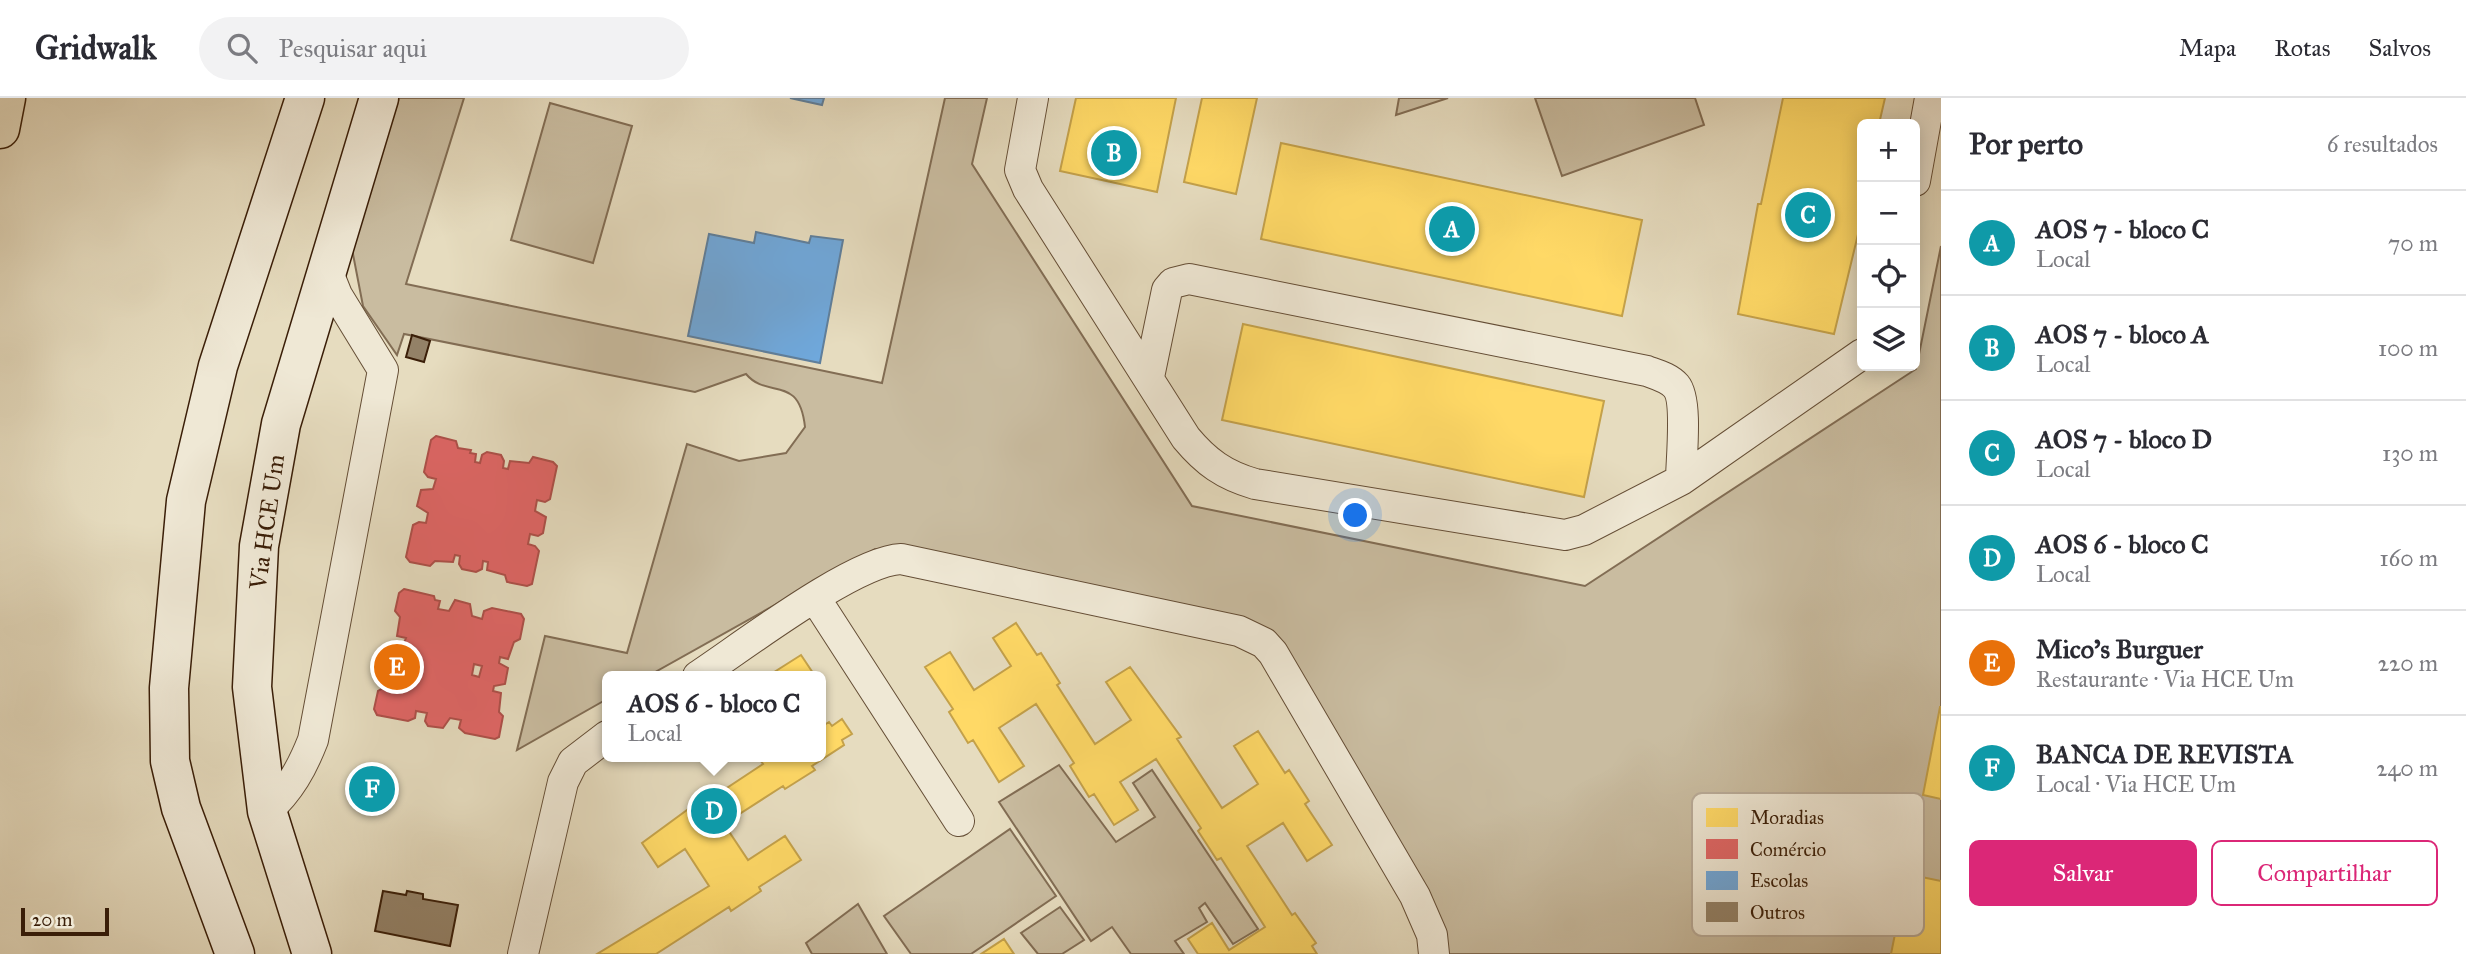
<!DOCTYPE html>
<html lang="pt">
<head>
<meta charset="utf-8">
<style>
  :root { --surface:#fff; --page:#f2f2f3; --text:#2b2b33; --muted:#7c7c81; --line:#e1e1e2; --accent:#db2777 }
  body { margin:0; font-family:"IM FELL Great Primer",serif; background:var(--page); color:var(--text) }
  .controls { position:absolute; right:21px; top:21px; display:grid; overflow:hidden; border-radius:10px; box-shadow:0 4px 18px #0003 }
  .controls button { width:63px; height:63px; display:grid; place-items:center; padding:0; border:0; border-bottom:2px solid var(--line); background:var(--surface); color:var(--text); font:35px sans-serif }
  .scale { position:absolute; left:21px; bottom:18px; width:88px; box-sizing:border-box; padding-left:7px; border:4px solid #3a1e08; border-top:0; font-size:19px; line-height:24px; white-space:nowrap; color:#3a1e08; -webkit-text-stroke:5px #efe8d5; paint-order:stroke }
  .you { position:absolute; left:1356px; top:418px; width:24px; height:24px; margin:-18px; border:5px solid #fff; border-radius:50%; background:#1a73e8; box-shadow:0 0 0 10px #1a73e833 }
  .badge { display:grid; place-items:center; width:46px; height:46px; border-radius:50%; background:var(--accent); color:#fff; font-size:23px; font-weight:700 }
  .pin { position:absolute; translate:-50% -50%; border:4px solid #fff; box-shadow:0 2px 7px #0006 }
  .popup { position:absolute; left:602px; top:573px; width:224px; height:91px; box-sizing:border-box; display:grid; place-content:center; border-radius:10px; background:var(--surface); filter:drop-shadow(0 2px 5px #0005); font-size:23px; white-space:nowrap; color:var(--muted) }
  .popup b { font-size:26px; color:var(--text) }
  .popup::after { content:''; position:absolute; left:50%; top:100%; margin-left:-14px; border:14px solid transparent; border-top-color:var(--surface) }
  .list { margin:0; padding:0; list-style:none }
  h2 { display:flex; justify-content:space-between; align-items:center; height:91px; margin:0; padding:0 28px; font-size:30px }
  h2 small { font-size:23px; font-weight:400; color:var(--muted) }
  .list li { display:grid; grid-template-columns:46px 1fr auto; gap:21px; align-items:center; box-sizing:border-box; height:105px; padding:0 28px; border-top:2px solid var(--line) }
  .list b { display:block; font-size:26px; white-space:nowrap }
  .list p { margin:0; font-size:23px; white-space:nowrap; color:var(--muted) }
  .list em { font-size:23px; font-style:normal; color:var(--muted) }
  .actions { display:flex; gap:14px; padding:21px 28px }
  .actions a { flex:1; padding:16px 0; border:2px solid var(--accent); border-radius:10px; text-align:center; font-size:24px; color:var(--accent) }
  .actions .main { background:var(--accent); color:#fff }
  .icon { flex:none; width:38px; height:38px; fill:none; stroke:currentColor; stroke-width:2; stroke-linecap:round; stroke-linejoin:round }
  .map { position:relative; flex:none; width:1941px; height:856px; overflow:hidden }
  header { display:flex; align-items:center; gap:42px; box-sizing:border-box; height:98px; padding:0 35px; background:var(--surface); border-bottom:2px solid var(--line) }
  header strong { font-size:33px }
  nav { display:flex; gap:38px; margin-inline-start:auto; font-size:24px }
  .search { width:490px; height:63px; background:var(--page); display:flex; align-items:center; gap:18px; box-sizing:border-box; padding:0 24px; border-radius:38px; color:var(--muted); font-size:26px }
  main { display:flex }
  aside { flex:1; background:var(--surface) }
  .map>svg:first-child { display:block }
  .green { fill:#c9bca0; stroke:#826d54; stroke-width:2 }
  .homes { fill:#ffd966; stroke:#c4a14a; stroke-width:2 }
  .shops { fill:#e06666; stroke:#ae504a; stroke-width:2; fill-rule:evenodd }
  .schools { fill:#6fa8dc; stroke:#5f7f9c; stroke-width:2 }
  .building { fill:#938167; stroke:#3a1e08; stroke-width:2 }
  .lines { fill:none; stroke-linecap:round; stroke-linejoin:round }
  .street-casing { stroke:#654e36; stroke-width:32 }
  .secondary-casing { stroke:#3a1e08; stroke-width:41 }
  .highway-casing { stroke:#3a1e08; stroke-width:41 }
  .street { stroke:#efe8d5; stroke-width:30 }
  .secondary { stroke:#efe8d5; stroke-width:38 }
  .highway { stroke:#e6dcbf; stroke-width:38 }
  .labels { text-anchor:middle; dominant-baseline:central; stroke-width:7; stroke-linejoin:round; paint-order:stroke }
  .street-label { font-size:24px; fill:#3a1e08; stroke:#efe8d5 }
  .key { fill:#efe8d5; stroke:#b9ab98; stroke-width:2 }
  .key-label { font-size:19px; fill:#3a1e08 }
</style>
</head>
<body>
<header>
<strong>Gridwalk</strong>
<div class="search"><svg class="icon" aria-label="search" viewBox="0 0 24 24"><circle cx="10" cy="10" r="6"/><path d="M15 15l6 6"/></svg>Pesquisar aqui</div>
<nav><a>Mapa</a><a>Rotas</a><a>Salvos</a></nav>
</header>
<main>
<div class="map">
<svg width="1941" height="856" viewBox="0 0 1941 856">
  <rect width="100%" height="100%" fill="#e6dcbf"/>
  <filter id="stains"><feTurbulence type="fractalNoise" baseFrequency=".00286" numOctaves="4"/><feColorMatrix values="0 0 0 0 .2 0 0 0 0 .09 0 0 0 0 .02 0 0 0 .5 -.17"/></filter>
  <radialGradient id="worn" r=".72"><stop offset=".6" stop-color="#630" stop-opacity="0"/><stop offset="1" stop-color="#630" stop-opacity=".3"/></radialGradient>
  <path class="green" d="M 399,0 L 464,0 L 406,186 L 882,285 L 945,0 L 987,0 L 972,66 L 1192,408 L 1585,488 L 1916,271 L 1941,148 L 1941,856 L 1440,856 L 1267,550 L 875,451 L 648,578 L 607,578 L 607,601 L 517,652 L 545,538 L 627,555 L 687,346 L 739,363 L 786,355 L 805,329 C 799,275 768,302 746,276 L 695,294 L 404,236 L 397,257 L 363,208 L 352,151 Z
    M 1399,0 L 1448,0 L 1396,17 Z
    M 1535,0 L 1695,0 L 1704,27 L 1562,78 Z
    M 550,5 L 632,28 L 593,165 L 511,142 Z
    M 1059,667 L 1116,744 L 1155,719 L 1133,685 L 1152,672 L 1258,831 L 1233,846 L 1205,805 L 1199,810 L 1207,824 L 1175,843 L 1184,856 L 1131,856 L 1112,829 L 1091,843 L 999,704 Z
    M 1010,731 L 1056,798 L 971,856 L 911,856 L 884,818 Z
    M 858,806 L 887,856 L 812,856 L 806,845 Z
    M 1060,809 L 1084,842 L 1062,856 L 1038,856 L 1021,835 Z"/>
  <path class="homes" d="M 1076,0 L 1176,0 L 1157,94 L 1060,73 Z
    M 1202,0 L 1257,0 L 1236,96 L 1184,84 Z
    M 1783,0 L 1885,0 L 1879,26 L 1862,26 L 1860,128 L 1834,236 L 1738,216 L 1758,106 L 1761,106 Z
    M 1281,45 L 1642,122 L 1622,218 L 1261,141 Z
    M 1243,226 L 1604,303 L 1584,399 L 1222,322 Z
    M 1016,525 L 1037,557 L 1041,555 L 1060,585 L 1057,587 L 1095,646 L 1131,622 L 1106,584 L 1130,569 L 1181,639 L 1177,641 L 1222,710 L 1258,686 L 1234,648 L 1258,633 L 1285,675 L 1289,672 L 1309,703 L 1305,706 L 1332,747 L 1307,763 L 1283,725 L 1247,748 L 1292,817 L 1295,815 L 1316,845 L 1312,848 L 1317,856 L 1198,856 L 1188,841 L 1212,825 L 1229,852 L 1265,829 L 1221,760 L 1217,762 L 1198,733 L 1201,730 L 1156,661 L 1120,684 L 1138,712 L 1114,727 L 1094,696 L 1089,699 L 1070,668 L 1074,665 L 1036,606 L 999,630 L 1024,668 L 999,684 L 973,642 L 968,645 L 949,614 L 953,611 L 925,569 L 950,554 L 974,592 L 1011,568 L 993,540 Z
    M 801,557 L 815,578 L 768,578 Z
    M 1940,609 L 1941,609 L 1941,701 L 1923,697 Z
    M 842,621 L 852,636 L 842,642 L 844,647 L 812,668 L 815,672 L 785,691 L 783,688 L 724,726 L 748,762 L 785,738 L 801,762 L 759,789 L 761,793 L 731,813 L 729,809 L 656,856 L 597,856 L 709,788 L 685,751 L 658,769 L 642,745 L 702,701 L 704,705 L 763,666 L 758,659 L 821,659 L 821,629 L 829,624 L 832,628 Z
    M 1907,776 L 1941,783 L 1941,856 L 1891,856 Z
    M 1004,841 L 1014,856 L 981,856 Z"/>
  <path class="shops" d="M 436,338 L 456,343 L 458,350 L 471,352 L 470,355 L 476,356 L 475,364 L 480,365 L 482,357 L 487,354 L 501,357 L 504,363 L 503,370 L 508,371 L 510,363 L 529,365 L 533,359 L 553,364 L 557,368 L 550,401 L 545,404 L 537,402 L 535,413 L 546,419 L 543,435 L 538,438 L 530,436 L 528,446 L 535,448 L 539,453 L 532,486 L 527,488 L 507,484 L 505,477 L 487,472 L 488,464 L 483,463 L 482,471 L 476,474 L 462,471 L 459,466 L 460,458 L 455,457 L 453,464 L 435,463 L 430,468 L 410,464 L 406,459 L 413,427 L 419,424 L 426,425 L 428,415 L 417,408 L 421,392 L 433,391 L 436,381 L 428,379 L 424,374 L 431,342 Z
    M 404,491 L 434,498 L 435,502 L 440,503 L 438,511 L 449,513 L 455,502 L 470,506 L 472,518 L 482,521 L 484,513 L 492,510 L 521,516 L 524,521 L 520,541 L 514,544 L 508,561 L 500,559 L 499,565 L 508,570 L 505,586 L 494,588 L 493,593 L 501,595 L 499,614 L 503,618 L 499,639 L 495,641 L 465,635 L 459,630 L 461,622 L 450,620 L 443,630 L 428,628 L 425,623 L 427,615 L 416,613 L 415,620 L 408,623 L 377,617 L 374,611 L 378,593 L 385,589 L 390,571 L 398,573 L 400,568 L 393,567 L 390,561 L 393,547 L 398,543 L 404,545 L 406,540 L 397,538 L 400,519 L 395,513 L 399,495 ZM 474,566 L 482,568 L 479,579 L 472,577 Z
    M 363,677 L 385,682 L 381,704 L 358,700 Z"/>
  <path class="schools" d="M 790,0 L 824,0 L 822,7 Z
    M 756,134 L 809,145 L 811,138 L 843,142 L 820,265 L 688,238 L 709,136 L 754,145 Z"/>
  <path class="building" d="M 412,237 L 430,243 L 424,264 L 406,259 Z
    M 383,793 L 406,797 L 407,793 L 423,796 L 423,801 L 458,807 L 450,848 L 375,833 Z"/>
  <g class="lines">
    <defs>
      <path id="street" d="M 1033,0 L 1020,72 L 1028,91 L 1186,340 C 1206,364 1224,377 1255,386 L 1565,437 L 1584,432 L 1681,382 L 1862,256
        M 1915,83 L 1930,0
        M 1149,279 L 1167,192 L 1173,185 L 1189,181 L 1647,273 C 1658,277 1669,280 1676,288 C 1688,302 1681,363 1681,382
        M 815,500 L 959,723
        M 698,578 C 742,549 854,463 901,461 L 1239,533 L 1264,545 L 1273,555 L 1415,798 L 1432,837 L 1434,856
        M 267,713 C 290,692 302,670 313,642 L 383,272 L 337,197 L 327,172
        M 523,856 L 563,684 L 573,664 L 607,638"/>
      <path id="secondary" d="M 235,856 L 181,710 L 170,663 L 169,590 L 186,403 L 218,268 L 305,0
        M 312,856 L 267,713 L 252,589 L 259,448 L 281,326 L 379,0"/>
      <path id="highway" d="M 0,31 L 6,0"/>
    </defs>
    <use href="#street" class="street-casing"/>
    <use href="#secondary" class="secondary-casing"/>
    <use href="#highway" class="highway-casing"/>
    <use href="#street" class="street"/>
    <use href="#secondary" class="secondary"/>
    <use href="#highway" class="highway"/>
  </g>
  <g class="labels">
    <g class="street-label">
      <text transform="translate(267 424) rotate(-82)">Via HCE Um</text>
    </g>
  </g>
  <rect x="1692" y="695" width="232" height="143" rx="10" class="key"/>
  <rect x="1706" y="710" width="32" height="19" fill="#ffd966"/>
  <rect x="1706" y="741" width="32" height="20" fill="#e06666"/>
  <rect x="1706" y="773" width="32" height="19" fill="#6fa8dc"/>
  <rect x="1706" y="804" width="32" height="20" fill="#938167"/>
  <g class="key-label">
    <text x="1750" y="726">Moradias</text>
    <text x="1750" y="758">Comércio</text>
    <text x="1750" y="789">Escolas</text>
    <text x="1750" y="821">Outros</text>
  </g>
  <rect width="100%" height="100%" filter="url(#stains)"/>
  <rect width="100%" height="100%" fill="url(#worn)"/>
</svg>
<div class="controls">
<button>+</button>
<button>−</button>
<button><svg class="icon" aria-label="locate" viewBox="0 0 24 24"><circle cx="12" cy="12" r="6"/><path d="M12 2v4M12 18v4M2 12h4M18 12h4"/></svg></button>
<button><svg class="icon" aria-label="layers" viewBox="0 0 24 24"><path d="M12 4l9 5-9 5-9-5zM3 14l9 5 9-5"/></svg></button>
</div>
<div class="scale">20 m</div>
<div class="you"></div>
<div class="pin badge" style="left:1452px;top:131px;background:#0f9aa8">A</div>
<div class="pin badge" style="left:1114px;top:55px;background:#0f9aa8">B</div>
<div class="pin badge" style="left:1808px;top:117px;background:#0f9aa8">C</div>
<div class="pin badge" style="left:714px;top:713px;background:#0f9aa8">D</div>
<div class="popup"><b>AOS 6 - bloco C</b>Local</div>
<div class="pin badge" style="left:397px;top:569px;background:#e8710a">E</div>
<div class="pin badge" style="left:372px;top:691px;background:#0f9aa8">F</div>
</div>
<aside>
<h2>Por perto<small>6 resultados</small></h2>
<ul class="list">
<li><span class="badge" style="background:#0f9aa8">A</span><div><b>AOS 7 - bloco C</b><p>Local</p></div><em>70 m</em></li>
<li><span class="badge" style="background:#0f9aa8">B</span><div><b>AOS 7 - bloco A</b><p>Local</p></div><em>100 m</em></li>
<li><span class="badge" style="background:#0f9aa8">C</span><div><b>AOS 7 - bloco D</b><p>Local</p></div><em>130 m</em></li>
<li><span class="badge" style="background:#0f9aa8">D</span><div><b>AOS 6 - bloco C</b><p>Local</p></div><em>160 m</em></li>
<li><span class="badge" style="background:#e8710a">E</span><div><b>Mico's Burguer</b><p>Restaurante · Via HCE Um</p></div><em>220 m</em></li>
<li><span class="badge" style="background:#0f9aa8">F</span><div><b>BANCA DE REVISTA</b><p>Local · Via HCE Um</p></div><em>240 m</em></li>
</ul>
<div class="actions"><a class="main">Salvar</a><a>Compartilhar</a></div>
</aside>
</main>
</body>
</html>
